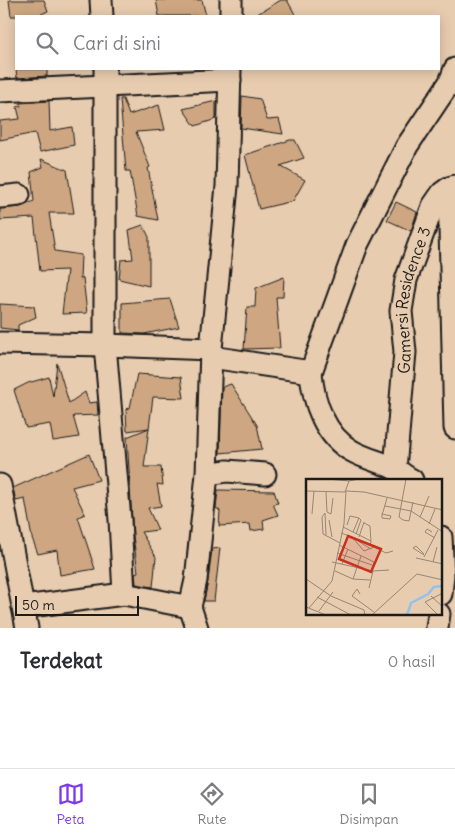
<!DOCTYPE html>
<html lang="id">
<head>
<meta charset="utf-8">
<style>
  :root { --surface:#fff; --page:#f2f2f3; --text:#2b2b33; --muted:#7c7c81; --line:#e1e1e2; --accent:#7c3aed }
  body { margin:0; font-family:Delius,sans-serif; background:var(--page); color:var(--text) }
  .scale { position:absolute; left:15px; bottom:12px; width:124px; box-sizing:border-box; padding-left:5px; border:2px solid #1c1c1c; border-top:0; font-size:14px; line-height:18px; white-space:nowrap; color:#1c1c1c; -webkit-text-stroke:4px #e8ccaf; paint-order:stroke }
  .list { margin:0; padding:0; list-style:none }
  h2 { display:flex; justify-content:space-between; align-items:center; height:65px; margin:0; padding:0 20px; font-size:21px }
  h2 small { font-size:16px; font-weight:400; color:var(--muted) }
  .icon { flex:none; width:28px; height:28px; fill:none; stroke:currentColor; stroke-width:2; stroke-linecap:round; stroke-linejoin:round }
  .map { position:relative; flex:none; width:455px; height:628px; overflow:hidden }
  .search { position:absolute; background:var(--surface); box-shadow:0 2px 12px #0003; left:15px; right:15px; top:15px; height:55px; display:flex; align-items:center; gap:12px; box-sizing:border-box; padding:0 18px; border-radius:0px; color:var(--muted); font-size:19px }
  .sheet { height:140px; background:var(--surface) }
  nav { display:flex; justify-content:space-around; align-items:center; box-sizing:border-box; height:70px; border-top:1px solid var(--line); background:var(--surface); font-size:14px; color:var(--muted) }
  nav a { display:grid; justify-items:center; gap:2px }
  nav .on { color:var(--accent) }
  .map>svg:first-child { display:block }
  .building { fill:#cea782; stroke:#1c1c1c }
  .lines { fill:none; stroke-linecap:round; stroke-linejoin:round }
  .minor-casing { stroke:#1c1c1c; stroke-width:25 }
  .minor { stroke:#e8ccaf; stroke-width:21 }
  .labels { text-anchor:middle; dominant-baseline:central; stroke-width:4; stroke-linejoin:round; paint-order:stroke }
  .street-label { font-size:16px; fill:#1c1c1c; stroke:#e8ccaf }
  .inset-river { fill:none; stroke:#92c1ed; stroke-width:2.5 }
  .inset-road { fill:none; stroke:#968674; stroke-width:1 }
  .view { fill:#c8321e; fill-opacity:0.15; stroke:#c8321e; stroke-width:2.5 }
  .inset-edge { fill:none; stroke:#1c1c1c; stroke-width:2.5 }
</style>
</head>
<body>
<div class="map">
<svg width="455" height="628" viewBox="0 0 455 628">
  <rect width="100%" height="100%" fill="#e8ccaf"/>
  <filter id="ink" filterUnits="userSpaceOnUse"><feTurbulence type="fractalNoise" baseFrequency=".02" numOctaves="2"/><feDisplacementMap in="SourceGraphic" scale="10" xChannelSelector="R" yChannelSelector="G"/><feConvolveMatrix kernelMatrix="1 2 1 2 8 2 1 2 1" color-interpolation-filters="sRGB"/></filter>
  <g filter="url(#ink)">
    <path class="building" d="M 9,0 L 44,0 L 48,11 L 37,16 L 11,16 Z
      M 156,0 L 202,0 L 206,16 L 159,16 Z
      M 281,0 L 287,0 L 296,16 L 254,16 Z
      M 16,69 L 47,69 L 47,76 L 17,78 Z
      M 242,96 L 260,99 L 267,120 L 279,119 L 283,134 L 241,128 Z
      M 120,99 L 123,99 L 129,115 L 159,105 L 165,130 L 136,132 L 150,167 L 148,168 L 158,220 L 138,216 L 130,171 L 126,171 Z
      M 49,101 L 50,131 L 72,127 L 74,145 L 40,152 L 35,133 L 0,140 L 0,121 L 20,119 L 17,107 L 21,106 L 20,103 Z
      M 216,101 L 216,119 L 195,126 L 183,109 Z
      M 290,140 L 295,140 L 304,158 L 280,166 L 305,180 L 293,201 L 259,209 L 245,155 Z
      M 41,159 L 67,170 L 74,213 L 49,213 L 55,251 L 81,255 L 80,279 L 83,278 L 87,313 L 62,314 L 67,270 L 40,271 L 34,218 L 0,220 L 0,209 L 20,207 L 34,201 L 31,172 L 43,167 Z
      M 396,202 L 417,212 L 411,231 L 387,220 Z
      M 143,225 L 149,237 L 149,286 L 119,279 L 121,260 L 133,259 L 129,230 Z
      M 284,277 L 283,297 L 276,297 L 280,348 L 244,349 L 247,307 L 255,307 L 256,288 Z
      M 170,299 L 179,327 L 144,334 L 122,333 L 122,303 Z
      M 0,304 L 34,306 L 36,317 L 18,325 L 18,330 L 0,328 Z
      M 57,363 L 69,403 L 85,392 L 89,403 L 97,402 L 98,415 L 73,416 L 79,437 L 53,441 L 50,424 L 26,428 L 14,390 L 28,383 L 49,377 L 53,397 Z
      M 137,374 L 181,377 L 184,398 L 153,397 L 149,428 L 127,431 L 126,409 L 130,408 Z
      M 231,384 L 257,425 L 262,449 L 220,453 L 222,387 Z
      M 149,428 L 144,467 L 161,467 L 163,485 L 157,484 L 161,506 L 148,508 L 158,530 L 141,532 L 156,557 L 153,587 L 136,584 L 135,573 L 138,572 L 133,536 L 127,437 Z
      M 89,454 L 99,480 L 72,487 L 85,514 L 78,517 L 95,569 L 60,575 L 57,550 L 38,554 L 32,538 L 25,499 L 16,501 L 13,488 Z
      M 218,490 L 274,491 L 278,503 L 273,504 L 278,515 L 263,520 L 264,529 L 251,531 L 250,524 L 219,526 L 220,511 L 216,508 Z
      M 220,548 L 214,601 L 204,601 L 208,581 L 212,549 Z"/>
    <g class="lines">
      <defs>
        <g id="minor">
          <path d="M 101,0 L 102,16"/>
          <path d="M 231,16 L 231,0"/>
          <path d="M 105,69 L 105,345 L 120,520 L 124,594"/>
          <path d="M 0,91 L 230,80"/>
          <path d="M 449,188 L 455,428"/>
          <path d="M 0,197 L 19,195"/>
          <path d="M 0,343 L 105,345 L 211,349"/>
          <path d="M 211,357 L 311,372"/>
          <path id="s1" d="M 395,469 L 405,352 L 401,311 L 406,280 L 433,206 L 442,193 L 449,188 L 455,186"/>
          <path d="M 207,474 L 227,471 L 265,474"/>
          <path d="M 412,480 C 406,477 401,473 396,469 C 382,462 366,459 352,451 C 325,436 313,402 311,372 L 357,245 L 407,146 L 450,82 L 455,69"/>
          <path d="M 0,485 L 27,628"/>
          <path d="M 441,537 L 443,575 L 441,594"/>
          <path d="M 23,607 L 124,594 L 190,607 L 196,580 L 207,474 L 211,349 L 227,186 L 230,69"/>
          <path d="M 190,607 L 197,628"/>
          <path d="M 437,628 L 439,614"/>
        </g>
      </defs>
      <use href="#minor" class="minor-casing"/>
      <use href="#minor" class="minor"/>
    </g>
  </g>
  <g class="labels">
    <g class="street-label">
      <text stroke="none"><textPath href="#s1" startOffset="171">Gamersi Residence 3</textPath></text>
    </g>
  </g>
  <g transform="translate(306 479)">
    <rect width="136" height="136" fill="#e8ccaf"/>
    <path class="inset-river" d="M 101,136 L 105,124 L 122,115 L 128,108 L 137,107"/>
    <path class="inset-road" d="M 22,0 L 43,2M 0,12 L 39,13 L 43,2 L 53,0M 20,13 L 21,33 L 25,35 L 27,19M 79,27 L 105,32 L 137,53M 19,34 L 16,38 L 17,55 L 34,64M 19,34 L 20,56M 6,35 L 8,12M 76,35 L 85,37 L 84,40 L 76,39 L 76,35 L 77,33 L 81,19M 114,38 L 123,17M 23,41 L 26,58M 97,41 L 93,38 L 100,0M 97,41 L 103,42 L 107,23M 123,45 L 129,30M 41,46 L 44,37 L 53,39 L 47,53M 37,48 L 65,62M 126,53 L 121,50 L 119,53 L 129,59M 35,54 L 46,58 L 58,72 L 68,68 L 80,74 L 87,72M 50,55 L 55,41 L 53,39M 53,58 L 58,43M 52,61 L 64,66 L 65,63 L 64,47 L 58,44M 52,62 L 65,70M 33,66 L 68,83 L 65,92M 31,74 L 66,86M 118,76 L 107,69 L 110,67 L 118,75M 118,78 L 132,51M 110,79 L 137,85M 26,83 L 67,92 L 83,91M 127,83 L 131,68M 36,85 L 42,70M 29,92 L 47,100 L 55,77M 0,100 L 25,117 L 58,131 L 59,136M 47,100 L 64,101M 63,109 L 67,92M 54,115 L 51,110 L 46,117 L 68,133M 125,117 L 137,128M 11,118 L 45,136M 0,128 L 20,136M 3,129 L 26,102 L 38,45 L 40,12 L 58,13 L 137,31M 13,132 L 27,113M 66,136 L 111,95 L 137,101M 132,136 L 119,123 L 137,114"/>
    <path class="view" d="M 42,57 L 75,70 L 65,93 L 33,80 Z"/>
    <rect width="136" height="136" class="inset-edge"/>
  </g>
</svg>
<div class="scale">50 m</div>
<div class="search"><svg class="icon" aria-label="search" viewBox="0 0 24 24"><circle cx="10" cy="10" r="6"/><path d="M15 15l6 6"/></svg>Cari di sini</div>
</div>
<section class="sheet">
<h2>Terdekat<small>0 hasil</small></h2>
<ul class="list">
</ul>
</section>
<nav>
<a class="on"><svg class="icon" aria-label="map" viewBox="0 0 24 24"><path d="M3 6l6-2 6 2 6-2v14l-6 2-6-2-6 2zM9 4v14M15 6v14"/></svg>Peta</a>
<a><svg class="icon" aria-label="directions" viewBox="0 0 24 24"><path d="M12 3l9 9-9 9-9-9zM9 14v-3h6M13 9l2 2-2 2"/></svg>Rute</a>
<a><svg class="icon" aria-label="saved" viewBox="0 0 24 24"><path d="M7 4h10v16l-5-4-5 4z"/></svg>Disimpan</a>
</nav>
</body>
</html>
